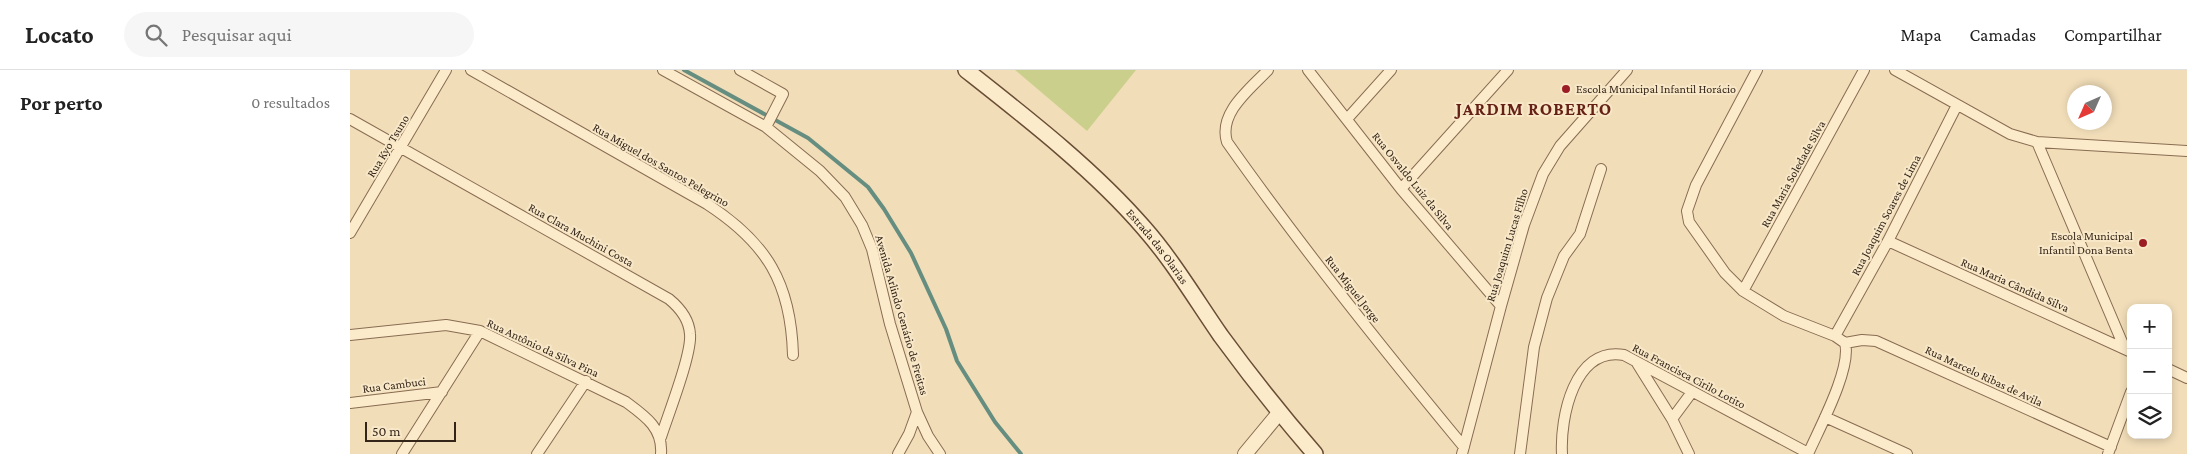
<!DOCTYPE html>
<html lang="pt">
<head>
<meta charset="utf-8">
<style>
  :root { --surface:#fff; --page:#f6f6f6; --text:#222; --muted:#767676; --line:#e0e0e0 }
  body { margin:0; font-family:"Crimson Pro",serif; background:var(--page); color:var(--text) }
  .controls { position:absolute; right:15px; bottom:15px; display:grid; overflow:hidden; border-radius:10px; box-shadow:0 2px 8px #0003 }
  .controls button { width:45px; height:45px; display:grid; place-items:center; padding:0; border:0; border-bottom:1px solid var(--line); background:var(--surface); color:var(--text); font:25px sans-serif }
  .compass { position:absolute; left:1717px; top:15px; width:45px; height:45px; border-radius:50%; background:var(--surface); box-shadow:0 2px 8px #0003; rotate:225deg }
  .scale { position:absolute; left:15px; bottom:12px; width:91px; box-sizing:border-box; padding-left:5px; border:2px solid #352519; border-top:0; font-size:14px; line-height:18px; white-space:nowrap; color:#352519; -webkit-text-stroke:4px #f8e8c8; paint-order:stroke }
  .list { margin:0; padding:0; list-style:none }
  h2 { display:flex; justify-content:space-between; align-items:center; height:65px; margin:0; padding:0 20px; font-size:21px }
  h2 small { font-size:16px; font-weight:400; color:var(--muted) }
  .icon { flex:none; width:28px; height:28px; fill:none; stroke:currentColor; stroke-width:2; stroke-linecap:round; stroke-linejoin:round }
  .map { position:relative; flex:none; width:1837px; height:384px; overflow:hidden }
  header { display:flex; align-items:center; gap:30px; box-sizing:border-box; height:70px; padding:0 25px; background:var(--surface); border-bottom:1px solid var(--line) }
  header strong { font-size:24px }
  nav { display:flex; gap:28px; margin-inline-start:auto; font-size:18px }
  .search { width:350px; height:45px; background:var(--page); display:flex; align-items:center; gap:12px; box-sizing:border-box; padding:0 18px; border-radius:28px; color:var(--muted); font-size:19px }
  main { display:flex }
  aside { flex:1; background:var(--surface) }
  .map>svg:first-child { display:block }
  .green { fill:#cbcf8c }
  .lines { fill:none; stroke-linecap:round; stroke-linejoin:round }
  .stream { stroke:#658e81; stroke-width:4 }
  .minor-casing { stroke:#886c52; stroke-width:12 }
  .tertiary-casing { stroke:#886c52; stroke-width:16 }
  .secondary-casing { stroke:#694d36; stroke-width:18 }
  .minor { stroke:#fcebcb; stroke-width:10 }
  .tertiary { stroke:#fcebcb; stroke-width:14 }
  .secondary { stroke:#fcebcb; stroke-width:15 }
  .poi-dot { fill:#9b1e25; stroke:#f8e8c8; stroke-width:2 }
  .labels { text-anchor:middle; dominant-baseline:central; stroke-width:4; stroke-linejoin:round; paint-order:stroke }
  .poi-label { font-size:12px; fill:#352519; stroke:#f8e8c8; text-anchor:start }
  .street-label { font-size:12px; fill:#352519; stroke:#f8e8c8 }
  .district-label { font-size:18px; font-weight:bold; letter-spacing:1px; fill:#652115; stroke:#f8e8c8 }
</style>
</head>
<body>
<header>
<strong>Locato</strong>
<div class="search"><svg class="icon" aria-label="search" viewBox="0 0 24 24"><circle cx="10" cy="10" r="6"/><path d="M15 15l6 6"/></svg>Pesquisar aqui</div>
<nav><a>Mapa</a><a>Camadas</a><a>Compartilhar</a></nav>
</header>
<main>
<aside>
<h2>Por perto<small>0 resultados</small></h2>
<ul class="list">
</ul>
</aside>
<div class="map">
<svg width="1837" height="384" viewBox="0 0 1837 384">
  <rect width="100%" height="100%" fill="#f1ddb8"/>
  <path class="green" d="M 665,0 L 786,0 L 737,61 Z"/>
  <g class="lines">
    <path class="stream" d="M 334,0 L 458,68 L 518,117 L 534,139 L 561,183 L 596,259 L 607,291 L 645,352 L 671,384"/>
    <defs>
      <path id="minor" d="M 121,0 L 357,134 C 417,173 441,213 443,285
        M 313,0 L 416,57 L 470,101 L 495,127 L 512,155 L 522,179 L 540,254 L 567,342 L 559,364 L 548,384
        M 390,0 L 433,24 L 416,57
        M 918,0 C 900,19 868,43 877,72 C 951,177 1032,278 1114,377
        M 958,0 L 1051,119 L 1151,236
        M 1407,0 L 1346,115 L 1337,141 L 1339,152 L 1375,203 L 1393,221 L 1434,246 L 1485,266 L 1495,273
        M 1545,0 L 1660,64 L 1687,72 L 1837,81
        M 0,49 L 319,229 C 330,238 339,249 340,264 C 342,284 318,345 311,367
        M 997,49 L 1041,0
        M 1687,72 L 1775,279
        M 1051,119 L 1158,0
        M 0,163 L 96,0
        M 1538,171 L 1781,282
        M 1393,221 L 1514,0
        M 0,265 L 96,255 L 130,261 L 276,332 C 295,346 313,358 311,384
        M 1485,266 L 1538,171 L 1607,35
        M 1495,273 L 1512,270 L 1526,271 L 1761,377
        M 1287,293 L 1322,349 L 1339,384
        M 1818,299 L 1837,308
        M 0,333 L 92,322
        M 567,342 L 578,366 L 590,384
        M 1475,347 L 1557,384
        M 1322,349 L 1342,322
        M 52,384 L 130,261
        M 187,384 L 236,311
        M 1112,384 L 1151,236 L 1174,155 L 1193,104 L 1210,76 L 1277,0
        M 1170,384 L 1184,277 L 1197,228 L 1214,186 L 1230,164 L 1251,99
        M 1212,384 C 1210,348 1224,276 1274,285 L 1458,383
        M 1458,384 C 1469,359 1502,298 1495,273
        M 1758,384 L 1781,322"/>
      <path id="tertiary" d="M 895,384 L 929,343"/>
      <g id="secondary">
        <path id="s1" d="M 616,0 C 677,48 744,100 794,158 C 823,191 846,230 871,266 C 901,307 932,346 965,384"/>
      </g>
    </defs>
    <use href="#minor" class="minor-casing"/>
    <use href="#tertiary" class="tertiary-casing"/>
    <use href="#secondary" class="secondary-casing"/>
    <use href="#minor" class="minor"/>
    <use href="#tertiary" class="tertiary"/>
    <use href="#secondary" class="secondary"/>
  </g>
  <g class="poi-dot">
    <circle cx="1216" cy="19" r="5"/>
    <circle cx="1793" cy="173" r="5"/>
  </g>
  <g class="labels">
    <g class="poi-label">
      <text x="1226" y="19">Escola Municipal Infantil Horácio</text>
      <text x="1783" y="166" text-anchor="end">Escola Municipal<tspan x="1783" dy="14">Infantil Dona Benta</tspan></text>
    </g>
    <g class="street-label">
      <text transform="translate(38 76) rotate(-59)">Rua Kyo Tsuno</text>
      <text transform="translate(311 95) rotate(30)">Rua Miguel dos Santos Pelegrino</text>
      <text transform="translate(1443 104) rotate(-61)">Rua Maria Soledade Silva</text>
      <text transform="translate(1063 111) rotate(51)">Rua Osvaldo Luiz da Silva</text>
      <text transform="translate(1536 145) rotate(-62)">Rua Joaquim Soares de Lima</text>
      <text transform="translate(231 165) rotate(29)">Rua Clara Muchini Costa</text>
      <text transform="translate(1157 175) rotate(-73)">Rua Joaquim Lucas Filho</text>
      <text stroke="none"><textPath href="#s1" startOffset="261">Estrada das Olarias</textPath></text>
      <text transform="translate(1665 215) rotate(24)">Rua Maria Cândida Silva</text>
      <text transform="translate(1003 219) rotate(52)">Rua Miguel Jorge</text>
      <text transform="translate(552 245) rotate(74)">Avenida Arlindo Genário de Freitas</text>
      <text transform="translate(193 278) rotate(25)">Rua Antônio da Silva Pina</text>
      <text transform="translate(1339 306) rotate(28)">Rua Francisca Cirilo Lotito</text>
      <text transform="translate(1634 306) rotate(25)">Rua Marcelo Ribas de Avila</text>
      <text transform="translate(44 315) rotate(-7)">Rua Cambuci</text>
    </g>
    <g class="district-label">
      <text x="1184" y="39">JARDIM ROBERTO</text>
    </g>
  </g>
</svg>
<div class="controls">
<button>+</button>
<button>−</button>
<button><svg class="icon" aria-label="layers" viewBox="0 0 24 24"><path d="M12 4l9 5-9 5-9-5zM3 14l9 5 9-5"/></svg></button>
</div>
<svg class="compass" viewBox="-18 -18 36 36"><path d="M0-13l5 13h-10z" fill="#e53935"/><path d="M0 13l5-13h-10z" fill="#767676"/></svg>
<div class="scale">50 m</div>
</div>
</main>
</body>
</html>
